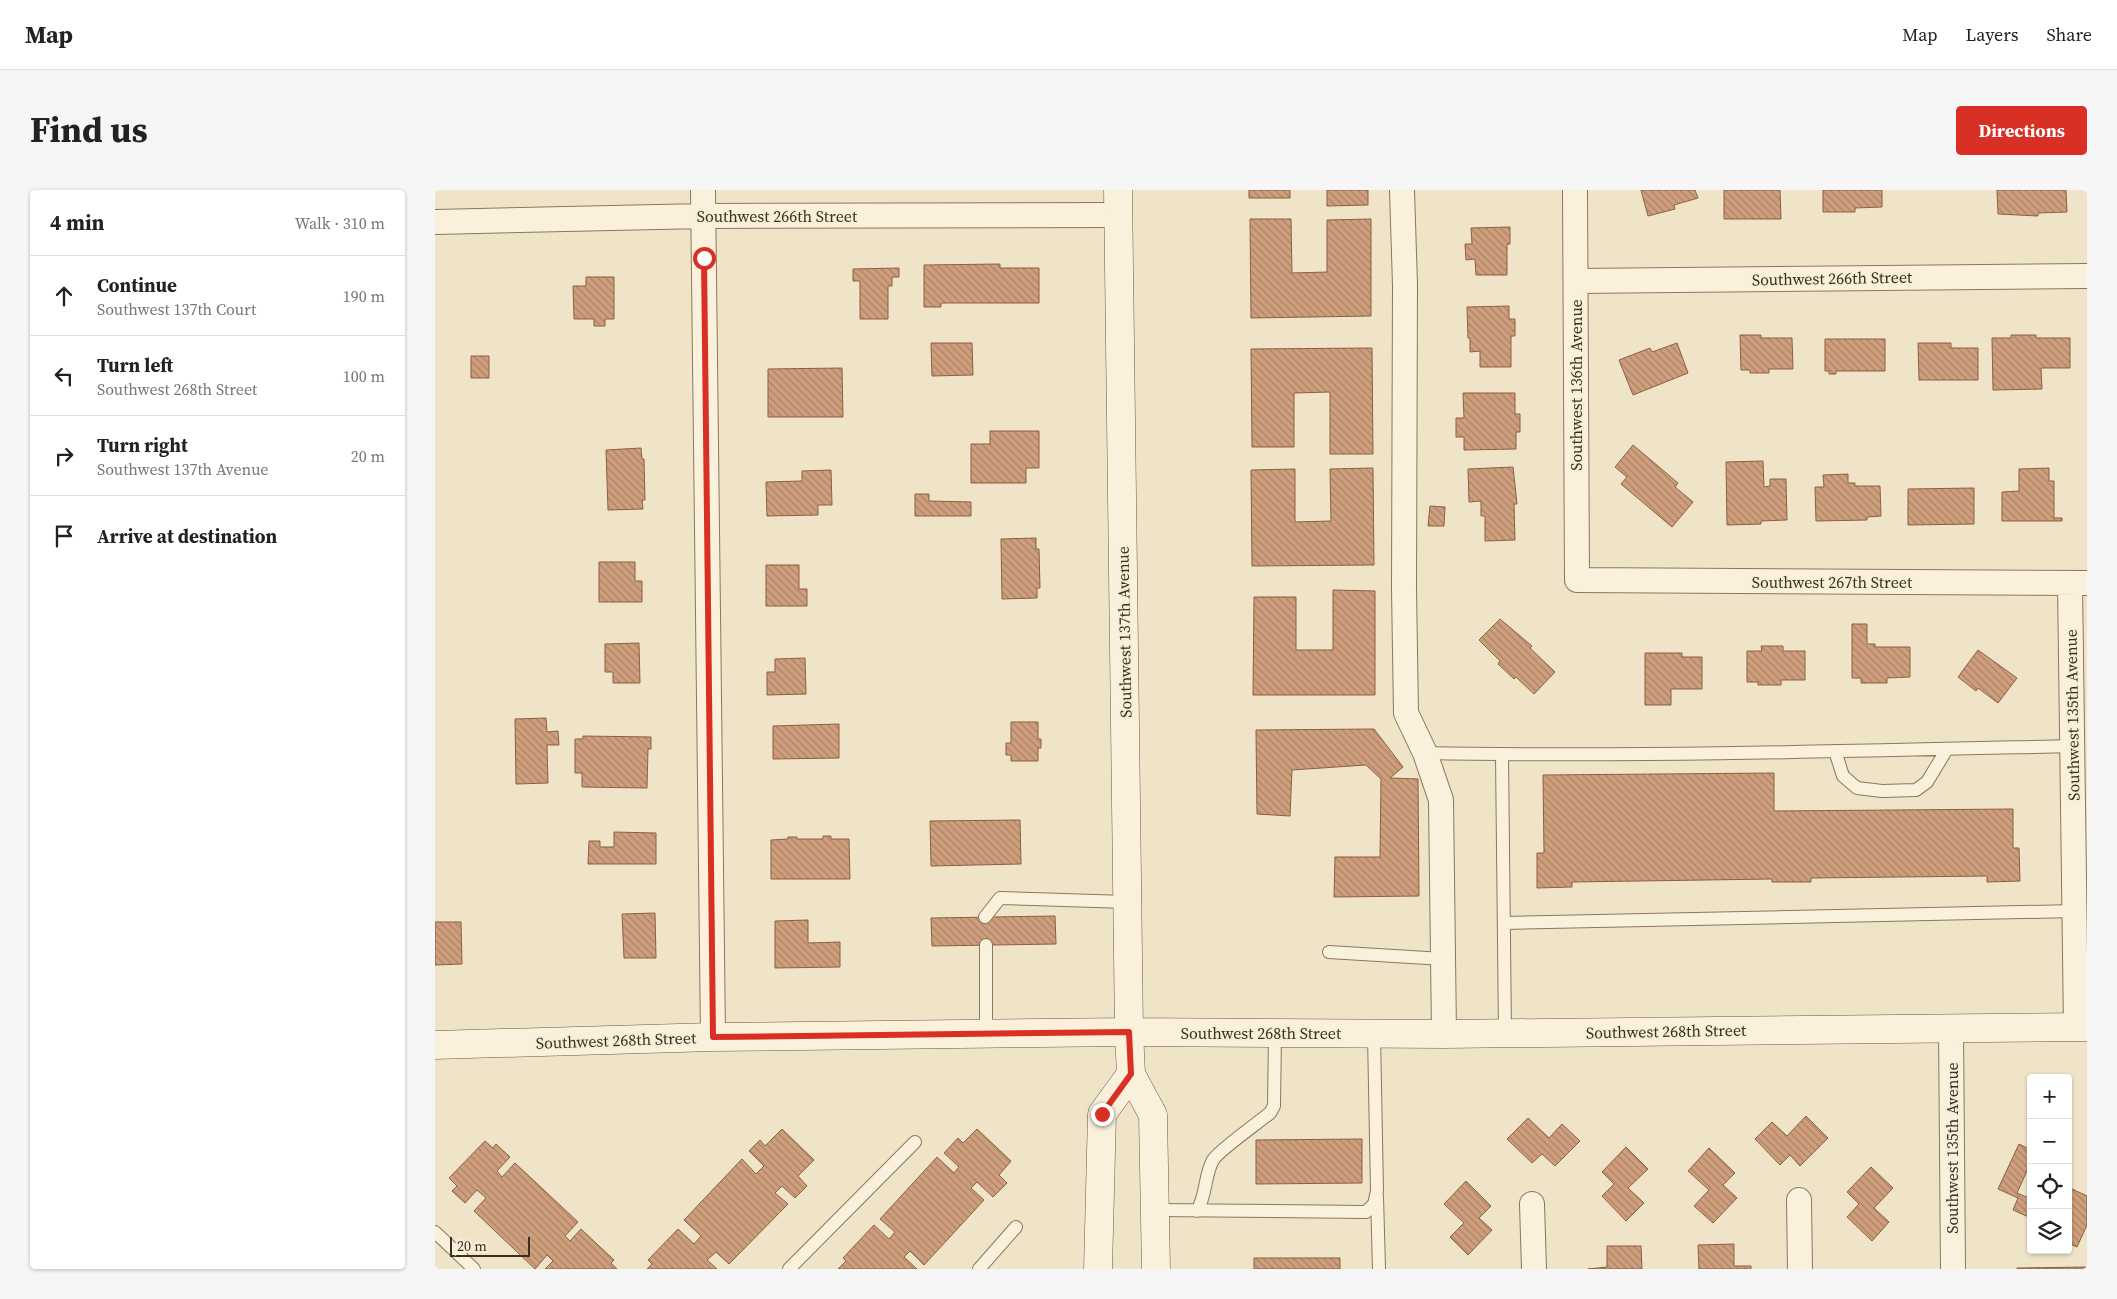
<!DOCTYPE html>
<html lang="en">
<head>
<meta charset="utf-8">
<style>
  :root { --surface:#fff; --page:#f6f6f6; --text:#222; --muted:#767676; --line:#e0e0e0; --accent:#d93025 }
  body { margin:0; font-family:"Source Serif 4",serif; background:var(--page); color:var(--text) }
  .controls { position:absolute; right:15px; bottom:15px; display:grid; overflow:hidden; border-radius:5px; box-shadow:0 1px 4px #0004 }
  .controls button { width:45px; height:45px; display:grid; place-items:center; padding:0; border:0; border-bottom:1px solid var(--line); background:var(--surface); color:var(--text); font:25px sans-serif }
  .scale { position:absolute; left:15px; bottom:12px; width:80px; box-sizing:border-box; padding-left:5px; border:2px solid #3d2e20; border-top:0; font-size:14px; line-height:18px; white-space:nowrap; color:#3d2e20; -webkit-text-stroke:4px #f7eed8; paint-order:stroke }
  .stop { position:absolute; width:15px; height:15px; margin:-11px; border:4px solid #d93025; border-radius:50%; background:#fff }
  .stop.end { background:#d93025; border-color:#fff; box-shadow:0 1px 5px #0008 }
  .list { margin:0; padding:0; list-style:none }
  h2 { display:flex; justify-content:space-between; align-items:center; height:65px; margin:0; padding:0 20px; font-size:21px }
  h2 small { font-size:16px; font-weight:400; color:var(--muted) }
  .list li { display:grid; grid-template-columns:32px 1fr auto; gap:15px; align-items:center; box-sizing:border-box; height:80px; padding:0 20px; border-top:1px solid var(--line) }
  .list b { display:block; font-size:19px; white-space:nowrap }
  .list p { margin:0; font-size:16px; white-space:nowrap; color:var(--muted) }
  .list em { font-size:16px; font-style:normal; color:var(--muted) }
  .icon { flex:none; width:28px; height:28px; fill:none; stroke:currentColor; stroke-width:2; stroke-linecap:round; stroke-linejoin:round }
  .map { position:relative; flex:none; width:1652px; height:1079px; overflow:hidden; border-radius:5px }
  header { display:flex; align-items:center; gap:30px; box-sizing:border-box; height:70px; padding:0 25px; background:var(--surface); border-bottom:1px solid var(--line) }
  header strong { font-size:24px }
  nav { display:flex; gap:28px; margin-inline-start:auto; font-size:18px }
  .intro { display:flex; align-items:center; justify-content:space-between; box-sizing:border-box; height:120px; padding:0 30px }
  h1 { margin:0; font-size:35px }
  .button { padding:12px 22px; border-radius:5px; background:var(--accent); color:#fff; font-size:18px; font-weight:700 }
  main { display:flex; gap:30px; padding:0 30px }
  aside { flex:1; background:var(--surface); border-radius:5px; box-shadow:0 1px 4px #0004 }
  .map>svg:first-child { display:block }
  .building { fill:url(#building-back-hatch); stroke:#8d5f41 }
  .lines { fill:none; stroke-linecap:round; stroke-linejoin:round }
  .service-casing { stroke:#8d765c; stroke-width:14 }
  .minor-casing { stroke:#8d765c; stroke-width:26 }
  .secondary-casing { stroke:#6f573f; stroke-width:29 }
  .service { stroke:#faf1dc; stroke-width:12 }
  .minor { stroke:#faf1dc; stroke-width:24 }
  .secondary { stroke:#faf1dc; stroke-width:28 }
  .route { stroke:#d93025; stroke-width:6 }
  .labels { text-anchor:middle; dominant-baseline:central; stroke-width:4; stroke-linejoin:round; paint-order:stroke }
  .street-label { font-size:16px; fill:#3d2e20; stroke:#f7eed8 }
</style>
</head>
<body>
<header>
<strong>Map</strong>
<nav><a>Map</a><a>Layers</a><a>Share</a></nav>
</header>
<div class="intro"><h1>Find us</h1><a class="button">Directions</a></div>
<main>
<aside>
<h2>4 min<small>Walk · 310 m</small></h2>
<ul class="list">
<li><svg class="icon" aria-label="ahead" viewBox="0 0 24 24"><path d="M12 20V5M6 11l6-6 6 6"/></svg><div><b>Continue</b><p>Southwest 137th Court</p></div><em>190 m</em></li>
<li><svg class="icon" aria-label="left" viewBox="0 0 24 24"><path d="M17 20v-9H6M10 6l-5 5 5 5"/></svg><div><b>Turn left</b><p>Southwest 268th Street</p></div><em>100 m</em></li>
<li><svg class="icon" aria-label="right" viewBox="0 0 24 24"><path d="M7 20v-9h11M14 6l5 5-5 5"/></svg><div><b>Turn right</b><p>Southwest 137th Avenue</p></div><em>20 m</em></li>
<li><svg class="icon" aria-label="arrive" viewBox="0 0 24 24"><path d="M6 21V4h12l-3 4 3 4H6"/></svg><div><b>Arrive at destination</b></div></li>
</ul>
</aside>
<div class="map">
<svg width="1652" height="1079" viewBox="0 0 1652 1079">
  <defs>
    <pattern id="building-back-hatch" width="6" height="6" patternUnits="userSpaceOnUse" patternTransform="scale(1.25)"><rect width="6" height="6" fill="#cf9f7d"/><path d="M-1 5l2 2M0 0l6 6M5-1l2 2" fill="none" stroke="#a98266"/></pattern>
  </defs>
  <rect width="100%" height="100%" fill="#f0e4c8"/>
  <path class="building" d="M 814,0 L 855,0 L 855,8 L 814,8 Z
    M 892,0 L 933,0 L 933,15 L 892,16 Z
    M 1206,0 L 1260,0 L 1263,8 L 1239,15 L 1240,19 L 1213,26 Z
    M 1289,0 L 1345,0 L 1346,29 L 1289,29 Z
    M 1388,0 L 1447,0 L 1447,17 L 1420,18 L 1420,22 L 1388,22 Z
    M 1562,0 L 1631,0 L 1632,22 L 1603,23 L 1603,26 L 1563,24 Z
    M 815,29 L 856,29 L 857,83 L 892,82 L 892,30 L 936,29 L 936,126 L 816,128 Z
    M 1075,37 L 1075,54 L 1072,54 L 1072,85 L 1041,85 L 1040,69 L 1031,70 L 1030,54 L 1037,54 L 1036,38 Z
    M 565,74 L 565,78 L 604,78 L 604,113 L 506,113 L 506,117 L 489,117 L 489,75 Z
    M 464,78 L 464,87 L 457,87 L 457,96 L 453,96 L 453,129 L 425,129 L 425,91 L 418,91 L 418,79 Z
    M 151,87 L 179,87 L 179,129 L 170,129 L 170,136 L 159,136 L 159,129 L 139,129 L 138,96 L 151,96 Z
    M 1074,116 L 1074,129 L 1080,129 L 1080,146 L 1076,146 L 1076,177 L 1045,177 L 1045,161 L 1035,162 L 1035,148 L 1033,148 L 1032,117 Z
    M 1305,145 L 1326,145 L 1326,148 L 1357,148 L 1358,179 L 1334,179 L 1334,183 L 1315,183 L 1315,180 L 1306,180 Z
    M 1576,145 L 1601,145 L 1601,148 L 1635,148 L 1635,178 L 1606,178 L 1607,199 L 1558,200 L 1557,148 L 1576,148 Z
    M 1390,149 L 1450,149 L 1450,181 L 1401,181 L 1401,184 L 1394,184 L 1394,181 L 1390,181 Z
    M 496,153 L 537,153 L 538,185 L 497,186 Z
    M 1242,153 L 1253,183 L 1198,205 L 1184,170 L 1215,158 L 1217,162 Z
    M 1483,153 L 1516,153 L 1516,158 L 1543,158 L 1543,190 L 1484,190 Z
    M 937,158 L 938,264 L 895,264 L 895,202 L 859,203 L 859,257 L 817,257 L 816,159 Z
    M 36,166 L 54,166 L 54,188 L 36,188 Z
    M 407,178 L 408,227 L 333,227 L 333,179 Z
    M 1028,203 L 1080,203 L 1080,224 L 1085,224 L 1085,242 L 1081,242 L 1081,259 L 1029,260 L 1029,247 L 1021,247 L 1021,228 L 1029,228 Z
    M 555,241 L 604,241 L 604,278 L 591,278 L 591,293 L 536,293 L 536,254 L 555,254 Z
    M 1198,255 L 1243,293 L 1240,297 L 1258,312 L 1237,337 L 1186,294 L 1192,287 L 1180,277 Z
    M 206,258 L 207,269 L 209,269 L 210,310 L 207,310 L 208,319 L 173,320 L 171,260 Z
    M 1328,271 L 1329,297 L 1335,296 L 1335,289 L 1351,289 L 1352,330 L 1326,331 L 1326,334 L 1292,335 L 1291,272 Z
    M 1078,277 L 1082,314 L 1079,314 L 1080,350 L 1050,351 L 1050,326 L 1046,326 L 1046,311 L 1034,312 L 1033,279 Z
    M 938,278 L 939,375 L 817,376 L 816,280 L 860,279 L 860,332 L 896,331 L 895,279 Z
    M 1614,278 L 1614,291 L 1619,291 L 1619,328 L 1627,328 L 1627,331 L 1567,331 L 1567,302 L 1584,301 L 1584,279 Z
    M 396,280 L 397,315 L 383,315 L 383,325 L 332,326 L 331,292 L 367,291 L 367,281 Z
    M 1413,284 L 1413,293 L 1420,293 L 1420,296 L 1445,296 L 1446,326 L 1432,327 L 1432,330 L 1381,331 L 1380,297 L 1389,297 L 1388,285 Z
    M 1539,298 L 1539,334 L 1473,335 L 1473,299 Z
    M 480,304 L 494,304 L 494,311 L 536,312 L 536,326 L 480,326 Z
    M 995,316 L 1010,317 L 1009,336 L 993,336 Z
    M 601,348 L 601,359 L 604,359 L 605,398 L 602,398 L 602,408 L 567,409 L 566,349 Z
    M 164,372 L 200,372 L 200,391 L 207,391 L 207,412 L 164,412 Z
    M 331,375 L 364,375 L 364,399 L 372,399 L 372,416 L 331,416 Z
    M 898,400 L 940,401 L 940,505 L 818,505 L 819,407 L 861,407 L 861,460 L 898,460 Z
    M 1065,429 L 1097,456 L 1095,458 L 1120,482 L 1099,504 L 1081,487 L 1079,489 L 1063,474 L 1065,471 L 1044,450 Z
    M 1417,434 L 1432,434 L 1432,454 L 1440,454 L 1440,457 L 1475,457 L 1475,487 L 1452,488 L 1452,493 L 1426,493 L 1426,488 L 1417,488 Z
    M 204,453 L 205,493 L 178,493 L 178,482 L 170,482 L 170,454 Z
    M 1326,456 L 1348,456 L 1348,461 L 1370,461 L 1370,490 L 1346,490 L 1346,495 L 1323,495 L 1323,492 L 1312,492 L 1312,461 L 1327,461 Z
    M 1543,460 L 1582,488 L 1563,513 L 1543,498 L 1541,501 L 1523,487 Z
    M 1210,463 L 1247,463 L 1247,467 L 1267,467 L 1267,499 L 1236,499 L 1236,515 L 1210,515 Z
    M 370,468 L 371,504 L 332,505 L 332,482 L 340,482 L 340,469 Z
    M 111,528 L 112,542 L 123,541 L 124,555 L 112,555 L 113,593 L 81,594 L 80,529 Z
    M 576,532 L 603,532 L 603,549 L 606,549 L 606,558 L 603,558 L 603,571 L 576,571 L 576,565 L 571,565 L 571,553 L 576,553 Z
    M 404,534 L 404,568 L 338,569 L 338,536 Z
    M 939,539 L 968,577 L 955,588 L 983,589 L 984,706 L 899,707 L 900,667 L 945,667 L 946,589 L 931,575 L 857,580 L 855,626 L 822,624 L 821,540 Z
    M 148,546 L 216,547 L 216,559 L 213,559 L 212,598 L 147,597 L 147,583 L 140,583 L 140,549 L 148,549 Z
    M 1339,583 L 1339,621 L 1578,619 L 1578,658 L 1584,658 L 1585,691 L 1552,692 L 1552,686 L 1376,688 L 1376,692 L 1337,692 L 1337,689 L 1137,692 L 1137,697 L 1102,698 L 1102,663 L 1109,663 L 1108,585 Z
    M 585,630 L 586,674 L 496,676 L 495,631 Z
    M 179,642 L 221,643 L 221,674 L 153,674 L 154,651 L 165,651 L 165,657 L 179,657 Z
    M 388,646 L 396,646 L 396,649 L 414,649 L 415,689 L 336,689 L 336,650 L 353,649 L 353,647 L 362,647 L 362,649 L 388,649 Z
    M 220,723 L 221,768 L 189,768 L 187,724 Z
    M 620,726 L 621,754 L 497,756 L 496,728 Z
    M 373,730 L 373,753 L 405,752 L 405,777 L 340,778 L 340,731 Z
    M 0,732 L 26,732 L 27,774 L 0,775 Z
    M 1371,926 L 1393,948 L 1365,976 L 1355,965 L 1345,975 L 1320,949 L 1337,932 L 1352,946 Z
    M 1093,928 L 1114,948 L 1127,934 L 1145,951 L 1120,976 L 1107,964 L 1097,973 L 1072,949 Z
    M 347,939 L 379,970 L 363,986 L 372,996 L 360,1008 L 347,996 L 340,1003 L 353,1014 L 294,1074 L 281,1062 L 272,1070 L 282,1079 L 212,1079 L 217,1074 L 213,1070 L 243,1039 L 259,1054 L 266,1046 L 249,1030 L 307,969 L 321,984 L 329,976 L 314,961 L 325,950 L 330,956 Z
    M 542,939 L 576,971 L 564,985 L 572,993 L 558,1007 L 542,992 L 536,998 L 549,1010 L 489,1075 L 475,1061 L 469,1067 L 482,1079 L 403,1079 L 411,1071 L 408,1068 L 439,1035 L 454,1049 L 460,1042 L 445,1029 L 502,967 L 519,983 L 524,977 L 509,963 L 523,948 L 528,953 Z
    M 927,949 L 927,993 L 821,994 L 821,950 Z
    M 50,951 L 58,958 L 61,954 L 75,967 L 62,981 L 67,987 L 80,973 L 143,1032 L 130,1046 L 135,1051 L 146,1039 L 179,1070 L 176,1073 L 182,1079 L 110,1079 L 118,1071 L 112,1065 L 100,1079 L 39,1021 L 51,1008 L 42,1000 L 30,1013 L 17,1001 L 22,996 L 14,988 Z
    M 1584,954 L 1596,960 L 1596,972 L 1582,1003 L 1596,1009 L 1596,1028 L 1578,1020 L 1583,1008 L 1563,999 Z
    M 1191,957 L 1213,979 L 1193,998 L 1209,1013 L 1191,1031 L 1167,1006 L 1179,994 L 1167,982 Z
    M 1274,958 L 1300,983 L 1288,995 L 1302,1008 L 1278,1033 L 1259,1016 L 1274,1000 L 1253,981 Z
    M 1436,977 L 1458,998 L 1439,1018 L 1454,1032 L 1437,1051 L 1412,1027 L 1424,1014 L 1412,1002 Z
    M 1031,991 L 1056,1016 L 1044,1028 L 1057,1040 L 1033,1065 L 1015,1047 L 1029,1033 L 1009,1014 Z
    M 1633,997 L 1652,1006 L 1652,1035 L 1642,1057 L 1633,1053 Z
    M 1299,1054 L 1299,1076 L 1316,1076 L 1316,1079 L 1264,1079 L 1263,1055 Z
    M 1172,1056 L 1206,1056 L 1207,1079 L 1153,1079 L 1172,1077 Z
    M 819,1068 L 905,1068 L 905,1079 L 819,1079 Z
    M 1651,1077 L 1651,1079 L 1582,1079 L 1582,1078 Z"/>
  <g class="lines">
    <defs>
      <path id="service" d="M 1400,561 L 1408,586 L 1422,598 L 1447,601 L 1481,600 L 1492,592 L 1512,559
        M 990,563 C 1206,567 1422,561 1637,556
        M 1067,565 L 1070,843
        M 550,727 L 565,708 L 692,712
        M 1070,733 L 1640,721
        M 551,755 L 551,845
        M 894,762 L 1008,769
        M 942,1006 L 944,1079
        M 720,1020 L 931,1022 L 939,1014 L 942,1001 L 939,844
        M 762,1021 C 772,1004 769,986 778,970 C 783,961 824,932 835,923 L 839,916 L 840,844
        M 0,1042 L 39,1079
        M 354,1079 L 480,952
        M 544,1079 L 581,1037"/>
      <path id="minor" d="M 268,0 L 278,847
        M 967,0 L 970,95 L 969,399 L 971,523 L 990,563 L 1006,610 L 1009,844
        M 1140,0 L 1142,390 L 1652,393
        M 0,32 L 269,26 L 684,25
        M 1141,91 L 1652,86
        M 1635,393 L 1641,837
        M 1516,838 L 1518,1079
        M 1364,1010 L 1365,1079
        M 1097,1014 L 1099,1079"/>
      <path id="secondary" d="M 683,0 L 694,842 L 696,884 L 718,925 L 721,1079
        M 0,855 L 278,847 L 694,842 L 1009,844 L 1652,837
        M 663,1079 L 667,924 L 696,884"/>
    </defs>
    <use href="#service" class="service-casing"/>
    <use href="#minor" class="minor-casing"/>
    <use href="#secondary" class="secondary-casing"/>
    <use href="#service" class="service"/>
    <use href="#minor" class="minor"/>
    <use href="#secondary" class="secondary"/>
  </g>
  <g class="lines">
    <path class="route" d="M 269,68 L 278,847 L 694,842 L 696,884 L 667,924"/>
  </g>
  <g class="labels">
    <g class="street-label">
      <text x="342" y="26">Southwest 266th Street</text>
      <text transform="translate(1397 88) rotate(-1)">Southwest 266th Street</text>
      <text transform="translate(1141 195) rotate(-90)">Southwest 136th Avenue</text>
      <text x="1397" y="392">Southwest 267th Street</text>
      <text transform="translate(689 442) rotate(-91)">Southwest 137th Avenue</text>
      <text transform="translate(1637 525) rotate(-91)">Southwest 135th Avenue</text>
      <text transform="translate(1231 841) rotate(-1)">Southwest 268th Street</text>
      <text x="826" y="843">Southwest 268th Street</text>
      <text transform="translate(181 850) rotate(-2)">Southwest 268th Street</text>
      <text transform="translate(1517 958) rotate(-90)">Southwest 135th Avenue</text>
    </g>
  </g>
</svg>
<div class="controls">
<button>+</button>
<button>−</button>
<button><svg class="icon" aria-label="locate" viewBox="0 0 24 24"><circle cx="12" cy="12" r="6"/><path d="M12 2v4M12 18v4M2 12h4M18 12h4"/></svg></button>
<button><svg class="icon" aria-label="layers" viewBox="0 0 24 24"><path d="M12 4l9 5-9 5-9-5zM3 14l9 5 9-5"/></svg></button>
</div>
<div class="scale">20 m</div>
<div class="stop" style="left:269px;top:68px"></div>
<div class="stop end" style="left:667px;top:924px"></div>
</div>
</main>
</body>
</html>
